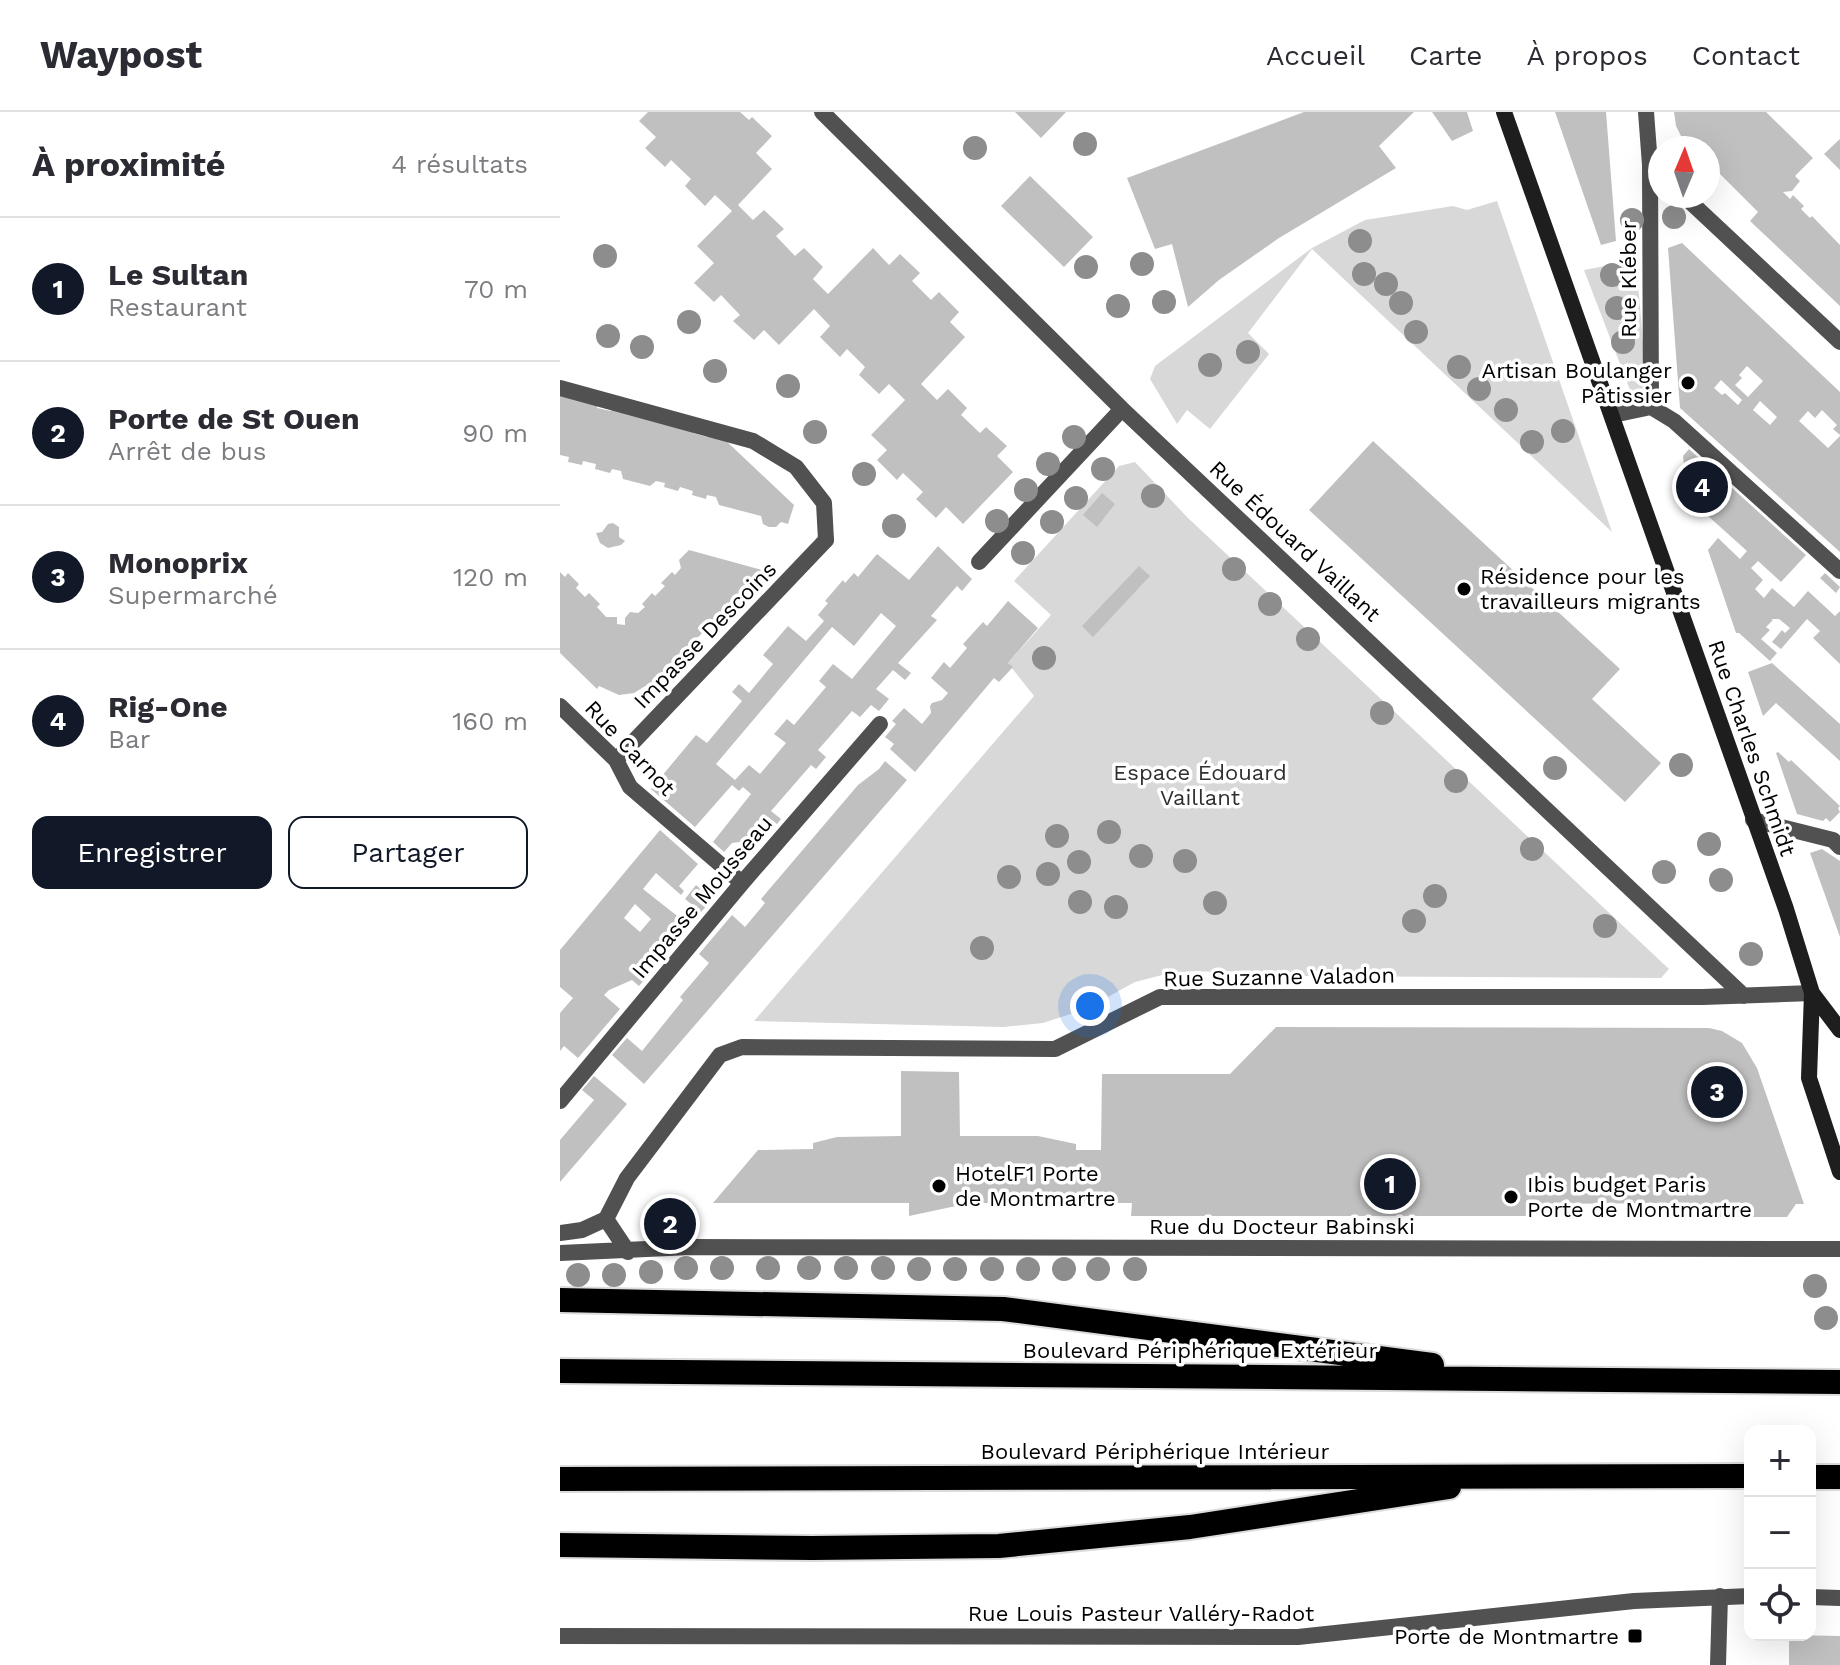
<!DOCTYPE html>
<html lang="fr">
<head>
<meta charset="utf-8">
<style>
  :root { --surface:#fff; --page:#f2f2f3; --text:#2b2b33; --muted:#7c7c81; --line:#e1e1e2; --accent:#111827 }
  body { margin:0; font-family:"Work Sans",sans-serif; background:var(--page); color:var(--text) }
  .controls { position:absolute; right:24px; bottom:24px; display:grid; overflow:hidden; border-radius:16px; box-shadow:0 8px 32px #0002 }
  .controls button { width:72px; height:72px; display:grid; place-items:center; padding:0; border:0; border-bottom:2px solid var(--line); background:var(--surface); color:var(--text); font:40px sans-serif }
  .compass { position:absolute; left:1088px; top:24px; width:72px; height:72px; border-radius:50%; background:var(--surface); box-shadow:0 8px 32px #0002; rotate:2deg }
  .you { position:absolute; left:530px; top:894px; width:28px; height:28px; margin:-20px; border:6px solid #fff; border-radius:50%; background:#1a73e8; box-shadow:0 0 0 12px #1a73e833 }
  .badge { display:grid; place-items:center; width:52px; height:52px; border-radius:50%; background:var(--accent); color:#fff; font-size:26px; font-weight:700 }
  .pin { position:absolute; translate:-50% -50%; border:4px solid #fff; box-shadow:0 2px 8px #0006 }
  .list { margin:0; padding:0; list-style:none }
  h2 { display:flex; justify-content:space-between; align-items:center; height:104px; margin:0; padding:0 32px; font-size:34px }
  h2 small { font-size:26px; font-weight:400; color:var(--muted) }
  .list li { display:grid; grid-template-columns:52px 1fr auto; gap:24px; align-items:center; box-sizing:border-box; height:144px; padding:0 32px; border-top:2px solid var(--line) }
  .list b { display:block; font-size:30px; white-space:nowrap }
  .list p { margin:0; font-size:26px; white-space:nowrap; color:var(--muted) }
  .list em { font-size:26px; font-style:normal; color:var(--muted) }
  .actions { display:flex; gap:16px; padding:24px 32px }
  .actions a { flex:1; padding:18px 0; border:2px solid var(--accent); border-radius:16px; text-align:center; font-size:28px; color:var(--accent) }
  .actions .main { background:var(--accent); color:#fff }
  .icon { flex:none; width:44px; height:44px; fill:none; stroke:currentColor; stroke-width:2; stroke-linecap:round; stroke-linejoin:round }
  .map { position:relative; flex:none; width:1280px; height:1553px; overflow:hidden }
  header { display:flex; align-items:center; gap:48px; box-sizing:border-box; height:112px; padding:0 40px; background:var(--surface); border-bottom:2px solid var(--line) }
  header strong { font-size:38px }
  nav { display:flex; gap:44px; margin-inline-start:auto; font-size:28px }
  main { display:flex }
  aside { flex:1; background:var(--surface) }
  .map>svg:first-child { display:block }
  .green { fill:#d8d8d8 }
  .building { fill:#c0c0c0; fill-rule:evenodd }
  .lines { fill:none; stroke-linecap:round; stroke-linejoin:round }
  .highway-casing { stroke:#dbdbdb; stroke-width:28 }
  .lane { stroke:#515151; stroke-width:16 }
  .street { stroke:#515151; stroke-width:16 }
  .secondary { stroke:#1e1e1e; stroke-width:16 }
  .highway { stroke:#000; stroke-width:24 }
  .tree { fill:#8d8d8d }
  .poi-dot { fill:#000; stroke:#fff; stroke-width:3 }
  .labels { text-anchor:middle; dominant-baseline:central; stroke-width:7; stroke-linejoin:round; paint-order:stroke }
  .street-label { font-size:22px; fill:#000; stroke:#fff }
  .poi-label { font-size:22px; fill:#000; stroke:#fff; text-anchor:start }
  .park-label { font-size:22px; fill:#2f2f2f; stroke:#fff }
</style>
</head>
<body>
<header>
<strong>Waypost</strong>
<nav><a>Accueil</a><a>Carte</a><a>À propos</a><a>Contact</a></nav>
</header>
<main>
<aside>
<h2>À proximité<small>4 résultats</small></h2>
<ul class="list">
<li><span class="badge">1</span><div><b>Le Sultan</b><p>Restaurant</p></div><em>70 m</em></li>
<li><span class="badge">2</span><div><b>Porte de St Ouen</b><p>Arrêt de bus</p></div><em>90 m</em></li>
<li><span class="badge">3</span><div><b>Monoprix</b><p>Supermarché</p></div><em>120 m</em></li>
<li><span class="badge">4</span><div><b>Rig-One</b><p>Bar</p></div><em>160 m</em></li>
</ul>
<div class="actions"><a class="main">Enregistrer</a><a>Partager</a></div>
</aside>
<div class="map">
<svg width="1280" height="1553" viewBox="0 0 1280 1553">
  <rect width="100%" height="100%" fill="#fff"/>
  <path class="green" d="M 937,89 L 1052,420 L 752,137 L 688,221 L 709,242 L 650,317 L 627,298 L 617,312 L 590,267 L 595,254 L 752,136 L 805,108 L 893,94 L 907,98 Z
    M 1076,148 L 1086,266 L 1081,280 L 1074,281 L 1070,278 L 1024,158 Z
    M 575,350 L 628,406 L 1109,857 L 1101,866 L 727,864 L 636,859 L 610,861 L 575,870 L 526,897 L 483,911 L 443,915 L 194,909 L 474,584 L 448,551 L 491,503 L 454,469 L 559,354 Z"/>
  <path class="building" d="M 88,0 L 180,0 L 189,8 L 192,5 L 212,24 L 196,41 L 212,57 L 178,93 L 193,108 L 204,98 L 224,117 L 216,124 L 235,144 L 244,136 L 263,155 L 253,167 L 268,182 L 313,136 L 329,153 L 340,142 L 360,161 L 352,169 L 371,188 L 379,180 L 399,200 L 390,210 L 405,225 L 361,272 L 377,288 L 388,277 L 407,296 L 401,303 L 420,321 L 426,315 L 447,334 L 437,344 L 453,360 L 403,412 L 386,395 L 376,406 L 356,387 L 363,380 L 343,361 L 337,368 L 317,348 L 327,338 L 311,323 L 345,288 L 329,272 L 319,282 L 299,263 L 305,255 L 287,237 L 280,245 L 260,225 L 270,214 L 254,197 L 219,233 L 204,218 L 194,228 L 173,209 L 180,203 L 161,183 L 154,190 L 134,171 L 154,151 L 137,134 L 172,99 L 155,83 L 145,94 L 125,74 L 131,67 L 111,48 L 105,55 L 85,36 L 96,25 L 79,9 Z
    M 455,0 L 506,0 L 481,26 Z
    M 744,0 L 854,0 L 819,34 L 836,56 L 719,126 L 659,168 L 628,195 L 612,132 L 595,137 L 567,66 Z
    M 872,0 L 907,0 L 913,19 L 892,29 Z
    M 995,0 L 1046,0 L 1056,129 L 1041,133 Z
    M 1114,0 L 1206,0 L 1253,46 L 1235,64 L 1240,69 L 1232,79 L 1223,80 L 1230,87 L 1233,83 L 1244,94 L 1241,97 L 1250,106 L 1252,104 L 1280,133 L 1280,194 L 1190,109 L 1198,100 L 1148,50 L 1148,36 L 1127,36 L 1116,14 Z
    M 1280,27 L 1280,58 L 1264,42 Z
    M 470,64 L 533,125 L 504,155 L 441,94 Z
    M 1122,131 L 1280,280 L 1280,323 L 1273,317 L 1277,313 L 1262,298 L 1255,306 L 1248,299 L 1239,309 L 1268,336 L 1280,324 L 1280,440 L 1120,296 L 1108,136 ZM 1187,254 L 1203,269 L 1188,285 L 1175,273 L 1182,266 L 1179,263 ZM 1161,268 L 1182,288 L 1178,293 L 1165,281 L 1162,283 L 1154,276 ZM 1200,289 L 1217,305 L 1210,313 L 1193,298 Z
    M 0,281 L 38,291 L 37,296 L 51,299 L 52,296 L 134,318 L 133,321 L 147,325 L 148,322 L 163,326 L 234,393 L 228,412 L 221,410 L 216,415 L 209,415 L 203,412 L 201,404 L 159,393 L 156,385 L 147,383 L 146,387 L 132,383 L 133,379 L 120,375 L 118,379 L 104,375 L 105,371 L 96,369 L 90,374 L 63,367 L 61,359 L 52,357 L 50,361 L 35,357 L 36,352 L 23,349 L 22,353 L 8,350 L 9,345 L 0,343 Z
    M 813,329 L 1060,557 L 1032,587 L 1101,651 L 1065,690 L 749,398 Z
    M 1129,337 L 1246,443 L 1221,470 L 1198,449 L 1191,456 L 1203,468 L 1195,477 L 1204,486 L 1212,476 L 1234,495 L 1248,479 L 1275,504 L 1280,499 L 1280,552 L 1253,526 L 1260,519 L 1247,507 L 1221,537 L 1212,530 L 1222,518 L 1225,521 L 1230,516 L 1219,507 L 1211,507 L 1213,508 L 1206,515 L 1210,518 L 1201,527 L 1217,541 L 1210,549 L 1179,521 L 1176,521 L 1148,438 L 1158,426 L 1180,447 L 1187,439 L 1128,386 L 1123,344 Z
    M 542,381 L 555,392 L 537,415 L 523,403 Z
    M 53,411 L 59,415 L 59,425 L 65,429 L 61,433 L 48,436 L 40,431 L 36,421 L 42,420 L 48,412 Z
    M 378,434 L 412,467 L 402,479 L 397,474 L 371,504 L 377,508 L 338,551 L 351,561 L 345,568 L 333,558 L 316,577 L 329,587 L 319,599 L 311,593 L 300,605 L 292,599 L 258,638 L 266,645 L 256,657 L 251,653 L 211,699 L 221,707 L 217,712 L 208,705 L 187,729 L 172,731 L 164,740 L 153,730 L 191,682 L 183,675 L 179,679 L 172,673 L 135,715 L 91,677 L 136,623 L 147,631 L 182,589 L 172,580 L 179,572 L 189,581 L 213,552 L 203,543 L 228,514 L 246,529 L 264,509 L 258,503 L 268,491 L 265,489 L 283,468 L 285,471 L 294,461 L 298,465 L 317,442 L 349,468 ZM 321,501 L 336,514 L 292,567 L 273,552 L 259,569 L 266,575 L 234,613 L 227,607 L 214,622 L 226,631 L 200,662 L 189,653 L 175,668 L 156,652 L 272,515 L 294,534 Z
    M 129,438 L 202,458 L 90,576 L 87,573 L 74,581 L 59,583 L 39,574 L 37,577 L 0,541 L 0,460 L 5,465 L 8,461 L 19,472 L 16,476 L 25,485 L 29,481 L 40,492 L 37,495 L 46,505 L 57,505 L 57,512 L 65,513 L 65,506 L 70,500 L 78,501 L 85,495 L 82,492 L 92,481 L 95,484 L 105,474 L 101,471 L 112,460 L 115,463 L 121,456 L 119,448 Z
    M 579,454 L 590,464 L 533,525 L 522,514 Z
    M 1265,461 L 1280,475 L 1276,481 L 1260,466 Z
    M 448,489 L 478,516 L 448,551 L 453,555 L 439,570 L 434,566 L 355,660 L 330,637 L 334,632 L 325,625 L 336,612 L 332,609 L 344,596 L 362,612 L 371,601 L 370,594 L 372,591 L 382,588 L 388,581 L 371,566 L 384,550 L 390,556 L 407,536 L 403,532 L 423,510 L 427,514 Z
    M 1212,551 L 1280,612 L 1280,649 L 1216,591 L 1203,604 L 1188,560 Z
    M 1218,640 L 1229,650 L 1231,648 L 1280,694 L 1278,696 L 1280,700 L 1270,710 L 1266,706 L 1263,709 L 1237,702 L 1216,641 Z
    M 325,649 L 347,668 L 84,972 L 52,943 L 67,926 L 82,939 L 123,888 L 120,885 L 149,851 L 139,842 L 172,803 L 185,815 L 205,791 L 201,787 L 298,673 L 319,657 Z
    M 100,718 L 138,752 L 119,774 L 124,779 L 121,783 L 96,761 L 83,777 L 130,814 L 79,874 L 72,868 L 49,878 L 44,883 L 60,897 L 18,946 L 4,934 L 0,939 L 0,901 L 13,886 L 0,875 L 0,838 ZM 75,792 L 91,807 L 80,820 L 64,806 Z
    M 1262,737 L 1280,749 L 1280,825 L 1250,741 Z
    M 136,773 L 153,787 L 141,800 L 125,787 Z
    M 716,915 L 1149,916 L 1162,919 L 1182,931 L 1197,956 L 1244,1092 L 1236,1092 L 1227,1105 L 1144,1105 L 1130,1096 L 1130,1091 L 970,1092 L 970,1104 L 571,1104 L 572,1091 L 410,1091 L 349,1104 L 349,1091 L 153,1091 L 198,1038 L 253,1037 L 253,1031 L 277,1025 L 341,1024 L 341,959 L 399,960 L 400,1024 L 478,1024 L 516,1032 L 516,1038 L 541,1038 L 542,962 L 670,962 Z
    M 34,964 L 67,992 L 0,1070 L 0,1028 L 34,988 L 22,978 Z
    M 1229,1523 L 1280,1524 L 1280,1553 L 1229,1553 Z"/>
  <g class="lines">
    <defs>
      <path id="highway" d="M 0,1188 L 443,1197 L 872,1253
        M 0,1259 L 1280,1270
        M 1250,1365 L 1280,1365
        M 0,1367 L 1190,1364
        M 0,1433 L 252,1436 L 439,1434 L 630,1415 L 889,1375"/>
    </defs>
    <use href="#highway" class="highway-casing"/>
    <path class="lane" d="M 0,276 L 193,329 L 236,355 L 264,391 L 266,428
      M 1193,708 L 1273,728 L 1280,735"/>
    <path class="street" d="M 262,0 L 562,297 L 1184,884
      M 1124,84 L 1280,230
      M 1091,295 L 1114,309 L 1280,459
      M 1053,303 L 1091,295 L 1090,53 L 1086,0
      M 419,450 L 562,297
      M 0,594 L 56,648 L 70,675 L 182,771
      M 56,648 L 266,428
      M 0,989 L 182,771 L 320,612
      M 46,1107 L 67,1066 L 160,943 L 182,935 L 495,937 L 600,885 L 1143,885 L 1252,881
      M 46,1107 L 68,1140
      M 0,1121 L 22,1118 L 46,1107
      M 0,1141 L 130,1135 L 1280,1137
      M 1250,1485 L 1280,1486
      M 0,1524 L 738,1525 L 1074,1489 L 1190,1484
      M 1158,1553 L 1160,1484"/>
    <path class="secondary" d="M 944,0 L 1226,797 L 1252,881 L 1249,966 L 1280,1060
      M 1252,881 L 1280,918"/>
    <use href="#highway" class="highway"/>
  </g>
  <g class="tree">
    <circle cx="525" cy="32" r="12"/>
    <circle cx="415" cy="36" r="12"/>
    <circle cx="1114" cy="105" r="12"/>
    <circle cx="1072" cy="108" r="12"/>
    <circle cx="800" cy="129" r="12"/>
    <circle cx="45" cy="144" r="12"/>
    <circle cx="582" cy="152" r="12"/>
    <circle cx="526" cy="155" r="12"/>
    <circle cx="804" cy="162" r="12"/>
    <circle cx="1052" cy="163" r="12"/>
    <circle cx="826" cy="172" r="12"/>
    <circle cx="604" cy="190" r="12"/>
    <circle cx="841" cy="191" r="12"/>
    <circle cx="558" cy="194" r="12"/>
    <circle cx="1057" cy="196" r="12"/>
    <circle cx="129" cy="210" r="12"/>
    <circle cx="856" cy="220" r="12"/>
    <circle cx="48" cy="224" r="12"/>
    <circle cx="1063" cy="230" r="12"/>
    <circle cx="82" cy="235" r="12"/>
    <circle cx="688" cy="240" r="12"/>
    <circle cx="650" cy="253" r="12"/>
    <circle cx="899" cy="255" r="12"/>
    <circle cx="155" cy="259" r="12"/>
    <circle cx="228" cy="274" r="12"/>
    <circle cx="919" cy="277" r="12"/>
    <circle cx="946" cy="298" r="12"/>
    <circle cx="1003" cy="319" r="12"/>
    <circle cx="255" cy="320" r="12"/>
    <circle cx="514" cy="325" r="12"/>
    <circle cx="972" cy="330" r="12"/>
    <circle cx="488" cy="352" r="12"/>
    <circle cx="543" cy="357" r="12"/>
    <circle cx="304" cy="362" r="12"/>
    <circle cx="466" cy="378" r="12"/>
    <circle cx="593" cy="384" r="12"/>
    <circle cx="516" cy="386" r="12"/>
    <circle cx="437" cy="409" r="12"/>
    <circle cx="492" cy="410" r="12"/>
    <circle cx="334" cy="414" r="12"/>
    <circle cx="463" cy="441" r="12"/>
    <circle cx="674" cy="457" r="12"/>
    <circle cx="710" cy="492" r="12"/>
    <circle cx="748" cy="527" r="12"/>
    <circle cx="484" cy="546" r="12"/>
    <circle cx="822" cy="601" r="12"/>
    <circle cx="1121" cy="653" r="12"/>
    <circle cx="995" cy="656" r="12"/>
    <circle cx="896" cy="669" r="12"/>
    <circle cx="549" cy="720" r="12"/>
    <circle cx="497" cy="724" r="12"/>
    <circle cx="1149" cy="732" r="12"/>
    <circle cx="972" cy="737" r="12"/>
    <circle cx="581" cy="744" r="12"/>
    <circle cx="625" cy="749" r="12"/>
    <circle cx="519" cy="750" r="12"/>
    <circle cx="1104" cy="760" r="12"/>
    <circle cx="488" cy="762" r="12"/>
    <circle cx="449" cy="765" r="12"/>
    <circle cx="1161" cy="768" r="12"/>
    <circle cx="875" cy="784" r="12"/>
    <circle cx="520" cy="790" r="12"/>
    <circle cx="655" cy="791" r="12"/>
    <circle cx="556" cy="795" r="12"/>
    <circle cx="854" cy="809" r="12"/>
    <circle cx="1045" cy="814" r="12"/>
    <circle cx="422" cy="836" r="12"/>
    <circle cx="1191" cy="842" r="12"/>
    <circle cx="126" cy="1156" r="12"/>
    <circle cx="162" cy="1156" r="12"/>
    <circle cx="208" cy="1156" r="12"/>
    <circle cx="249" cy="1156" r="12"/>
    <circle cx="286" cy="1156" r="12"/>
    <circle cx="323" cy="1156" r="12"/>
    <circle cx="359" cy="1157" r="12"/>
    <circle cx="395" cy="1157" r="12"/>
    <circle cx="432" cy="1157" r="12"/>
    <circle cx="468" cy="1157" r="12"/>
    <circle cx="504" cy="1157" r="12"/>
    <circle cx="538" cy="1157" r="12"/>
    <circle cx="575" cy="1157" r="12"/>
    <circle cx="91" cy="1160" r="12"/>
    <circle cx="18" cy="1163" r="12"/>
    <circle cx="54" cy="1163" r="12"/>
    <circle cx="1255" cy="1174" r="12"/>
    <circle cx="1266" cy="1206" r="12"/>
  </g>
  <g class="poi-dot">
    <circle cx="1128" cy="271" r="8"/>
    <circle cx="904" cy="477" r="8"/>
    <circle cx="379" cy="1074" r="8"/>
    <circle cx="951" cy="1085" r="8"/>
    <rect x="1067" y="1516" width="16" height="16" rx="4"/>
  </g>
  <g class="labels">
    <g class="street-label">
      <text transform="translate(1068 167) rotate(-90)">Rue Kléber</text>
      <text transform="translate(735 429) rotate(43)">Rue Édouard Vaillant</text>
      <text transform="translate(145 523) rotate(-46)">Impasse Descoins</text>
      <text transform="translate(70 636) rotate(47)">Rue Carnot</text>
      <text transform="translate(1192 636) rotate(71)">Rue Charles Schmidt</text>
      <text transform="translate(142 785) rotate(-50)">Impasse Mousseau</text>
      <text transform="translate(719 865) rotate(-1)">Rue Suzanne Valadon</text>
      <text x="722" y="1114">Rue du Docteur Babinski</text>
      <text x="640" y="1238">Boulevard Périphérique Extérieur</text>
      <text x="595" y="1339">Boulevard Périphérique Intérieur</text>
      <text x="581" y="1501">Rue Louis Pasteur Valléry-Radot</text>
    </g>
    <g class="poi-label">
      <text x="1112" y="258" text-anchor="end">Artisan Boulanger<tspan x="1112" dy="25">Pâtissier</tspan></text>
      <text x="920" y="464">Résidence pour les<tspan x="920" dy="25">travailleurs migrants</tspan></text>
      <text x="395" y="1061">HotelF1 Porte<tspan x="395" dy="25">de Montmartre</tspan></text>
      <text x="967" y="1072">Ibis budget Paris<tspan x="967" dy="25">Porte de Montmartre</tspan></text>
      <text x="1059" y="1524" text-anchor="end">Porte de Montmartre</text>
    </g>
    <g class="park-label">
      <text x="640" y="660">Espace Édouard<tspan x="640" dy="25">Vaillant</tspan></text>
    </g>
  </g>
</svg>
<div class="controls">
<button>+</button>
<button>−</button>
<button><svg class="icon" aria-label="locate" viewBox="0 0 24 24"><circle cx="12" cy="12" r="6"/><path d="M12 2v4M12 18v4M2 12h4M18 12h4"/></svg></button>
</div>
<svg class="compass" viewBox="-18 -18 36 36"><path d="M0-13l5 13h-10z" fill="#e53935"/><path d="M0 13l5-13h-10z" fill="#7c7c81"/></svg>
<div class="you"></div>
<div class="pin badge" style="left:830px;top:1072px">1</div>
<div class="pin badge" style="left:110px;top:1112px">2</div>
<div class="pin badge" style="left:1157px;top:980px">3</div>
<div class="pin badge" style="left:1142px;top:375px">4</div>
</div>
</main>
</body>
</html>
